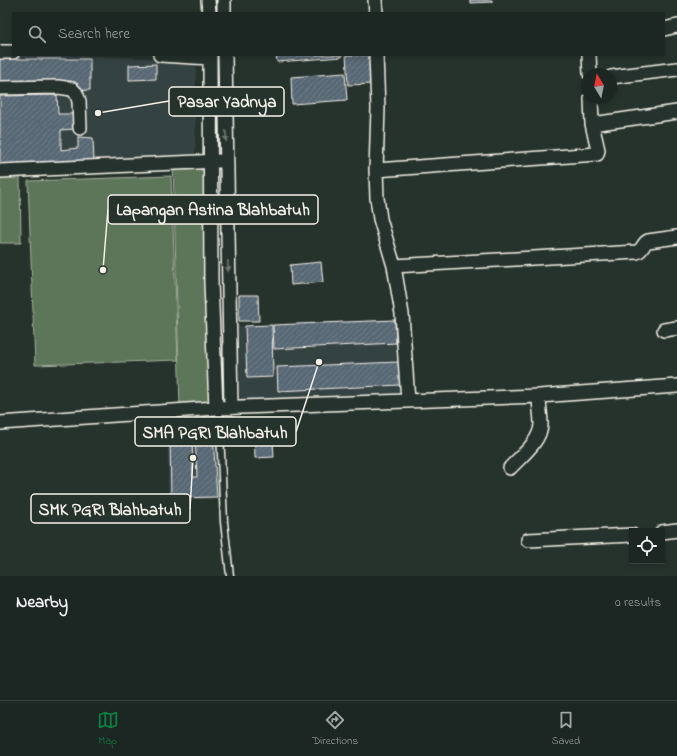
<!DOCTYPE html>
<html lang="en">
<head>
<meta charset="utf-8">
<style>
  :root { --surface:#1c2622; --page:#252e2a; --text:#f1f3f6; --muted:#a0a5a5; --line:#3a4340; --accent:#0b8043 }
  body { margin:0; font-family:"Indie Flower",sans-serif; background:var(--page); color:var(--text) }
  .controls { position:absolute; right:12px; bottom:12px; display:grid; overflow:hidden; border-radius:0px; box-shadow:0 2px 6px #0003 }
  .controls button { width:36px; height:36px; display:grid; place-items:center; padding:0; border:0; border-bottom:1px solid var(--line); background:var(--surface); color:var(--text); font:20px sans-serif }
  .compass { position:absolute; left:581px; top:68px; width:36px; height:36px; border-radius:50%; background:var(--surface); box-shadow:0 2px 6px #0003; rotate:350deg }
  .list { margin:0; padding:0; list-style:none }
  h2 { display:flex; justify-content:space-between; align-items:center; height:52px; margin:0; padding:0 16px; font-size:17px }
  h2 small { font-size:13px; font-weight:400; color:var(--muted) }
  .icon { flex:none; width:22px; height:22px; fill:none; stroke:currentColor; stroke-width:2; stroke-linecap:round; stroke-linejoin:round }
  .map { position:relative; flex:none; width:677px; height:576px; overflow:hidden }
  .search { position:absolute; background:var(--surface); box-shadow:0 2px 6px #0003; left:12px; right:12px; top:12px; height:44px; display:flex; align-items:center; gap:10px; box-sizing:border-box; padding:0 14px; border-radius:0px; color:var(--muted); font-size:15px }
  .sheet { height:124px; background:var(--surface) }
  nav { display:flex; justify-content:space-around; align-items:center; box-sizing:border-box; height:56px; border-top:1px solid var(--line); background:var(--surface); font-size:11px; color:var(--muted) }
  nav a { display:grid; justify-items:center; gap:2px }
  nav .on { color:var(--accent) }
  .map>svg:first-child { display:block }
  .built { fill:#354342 }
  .green { fill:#5d7458; stroke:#a8b2a0 }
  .building { fill:url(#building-hatch); stroke:#f4f1e8 }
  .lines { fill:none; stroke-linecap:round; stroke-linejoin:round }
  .service-casing { stroke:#f4f1e8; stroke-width:9 }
  .minor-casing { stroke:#f4f1e8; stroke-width:16 }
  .service { stroke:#26332d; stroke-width:6 }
  .minor { stroke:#26332d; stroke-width:13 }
  .oneway { fill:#6e766e }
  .leader { fill:none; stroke:#f4f1e8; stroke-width:1.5 }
  .callout-dot { fill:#f4f1e8; stroke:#26332d; stroke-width:1.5 }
  .callout { fill:#26332d; stroke:#f4f1e8; stroke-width:1.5 }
  .callout-label { font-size:17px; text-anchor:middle; font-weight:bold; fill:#f4f1e8 }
</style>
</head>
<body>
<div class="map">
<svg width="677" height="576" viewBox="0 0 677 576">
  <defs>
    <pattern id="building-hatch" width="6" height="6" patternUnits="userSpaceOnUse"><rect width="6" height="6" fill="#596774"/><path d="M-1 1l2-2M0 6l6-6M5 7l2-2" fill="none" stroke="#717d88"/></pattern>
  </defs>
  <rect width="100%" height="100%" fill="#26332d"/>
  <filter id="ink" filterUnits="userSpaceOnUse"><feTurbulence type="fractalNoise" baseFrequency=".025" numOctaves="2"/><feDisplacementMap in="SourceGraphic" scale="8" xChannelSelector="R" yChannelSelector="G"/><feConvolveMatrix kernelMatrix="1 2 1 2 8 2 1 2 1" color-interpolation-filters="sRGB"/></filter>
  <g filter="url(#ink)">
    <path class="built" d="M 0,53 L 13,55 L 63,55 L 196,60 L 195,167 L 0,175 Z
      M 397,319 L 403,398 L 240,404 L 237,326 Z
      M 216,415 L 219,498 L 168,501 L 168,418 Z"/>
    <path class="green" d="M 208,163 L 214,405 L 180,408 L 173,164 Z
      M 20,174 L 21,243 L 0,243 L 0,175 Z
      M 171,176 L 178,360 L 35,365 L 28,181 Z"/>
    <path class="building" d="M 470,0 L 492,0 L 492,2 L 470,3 Z
      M 276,55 L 342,55 L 342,57 L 277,62 Z
      M 346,55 L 371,55 L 373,84 L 348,85 Z
      M 0,59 L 90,59 L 90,90 L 77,91 L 76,83 L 0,83 Z
      M 156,64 L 156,79 L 129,80 L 129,65 Z
      M 345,73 L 347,100 L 292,104 L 291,77 Z
      M 57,95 L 58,114 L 73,114 L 74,129 L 61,130 L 61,150 L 78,148 L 78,137 L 93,138 L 94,162 L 0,164 L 0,96 Z
      M 321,262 L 323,282 L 291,285 L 290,265 Z
      M 239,295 L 258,295 L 259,321 L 239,321 Z
      M 395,320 L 396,343 L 274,349 L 273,325 Z
      M 272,325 L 273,377 L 247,378 L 245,326 Z
      M 399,362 L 400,385 L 278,391 L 277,367 Z
      M 272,425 L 274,457 L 255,458 L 254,426 Z
      M 192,434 L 193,477 L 197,477 L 195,434 L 213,434 L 217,497 L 171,498 L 170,435 Z"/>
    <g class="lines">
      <defs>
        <path id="service" d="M 219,408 L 224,522 L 230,576"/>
        <path id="minor" d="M 208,0 L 209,13
          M 224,0 L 224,13
          M 375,0 L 376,13
          M 664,29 L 677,26
          M 0,52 L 13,52
          M 160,55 L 210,58
          M 210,55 L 211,282 L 216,408
          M 225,55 L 231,408
          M 376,55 L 378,108 L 376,170 L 377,198 L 380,219 L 394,266 L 402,314 L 408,401
          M 589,55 L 590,74
          M 611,77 L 677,69
          M 0,88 L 58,87 L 72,89 L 76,93 L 79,101 L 80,128
          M 592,124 L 677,112
          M 376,170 L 597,154 L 598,150 L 592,124 L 591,98
          M 0,171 L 219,161
          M 394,266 L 637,252 C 643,250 643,243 648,241 L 677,237
          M 664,330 L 677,328
          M 0,423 L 216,408 L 539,396 L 677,386
          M 510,468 C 520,457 540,442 541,425 C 541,416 539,406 539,396
          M 662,532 L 677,530
          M 528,540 L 632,535"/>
      </defs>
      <use href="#service" class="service-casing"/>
      <use href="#minor" class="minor-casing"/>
      <use href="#service" class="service"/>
      <use href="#minor" class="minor"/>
    </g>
    <defs><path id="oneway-solid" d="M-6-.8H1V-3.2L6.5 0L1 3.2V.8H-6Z"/></defs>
    <g class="oneway">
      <use href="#oneway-solid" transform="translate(226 136) rotate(89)"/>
      <use href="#oneway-solid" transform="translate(228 266) rotate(89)"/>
    </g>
  </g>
  <path class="leader" d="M98 113L169 101M103 270L108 209M319 362L296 432M193 458L190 509"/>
  <g class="callout-dot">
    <circle cx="98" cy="113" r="4"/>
    <circle cx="103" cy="270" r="4"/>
    <circle cx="319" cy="362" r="4"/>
    <circle cx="193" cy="458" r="4"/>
  </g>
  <g class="callout">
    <rect x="169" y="87" width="115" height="29" rx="4"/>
    <rect x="108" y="195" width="210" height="29" rx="4"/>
    <rect x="135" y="417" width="161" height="29" rx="4"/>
    <rect x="31" y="494" width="159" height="29" rx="4"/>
  </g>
  <g class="callout-label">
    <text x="227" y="107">Pasar Yadnya</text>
    <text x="213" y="215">Lapangan Astina Blahbatuh</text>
    <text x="215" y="438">SMA PGRI Blahbatuh</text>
    <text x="110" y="515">SMK PGRI Blahbatuh</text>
  </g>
</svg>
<div class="controls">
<button><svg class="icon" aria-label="locate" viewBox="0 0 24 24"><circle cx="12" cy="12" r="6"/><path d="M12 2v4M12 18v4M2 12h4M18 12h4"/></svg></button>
</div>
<svg class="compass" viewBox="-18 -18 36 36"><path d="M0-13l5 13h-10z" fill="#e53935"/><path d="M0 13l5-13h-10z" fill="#a0a5a5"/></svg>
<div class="search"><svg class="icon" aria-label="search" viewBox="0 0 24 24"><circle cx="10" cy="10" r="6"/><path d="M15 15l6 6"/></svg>Search here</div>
</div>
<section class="sheet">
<h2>Nearby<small>0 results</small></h2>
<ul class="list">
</ul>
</section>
<nav>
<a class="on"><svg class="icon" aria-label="map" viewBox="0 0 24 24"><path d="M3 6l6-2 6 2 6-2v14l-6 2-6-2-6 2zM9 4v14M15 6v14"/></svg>Map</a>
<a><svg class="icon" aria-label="directions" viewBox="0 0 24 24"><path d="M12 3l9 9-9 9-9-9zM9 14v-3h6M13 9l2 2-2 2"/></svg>Directions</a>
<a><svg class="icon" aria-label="saved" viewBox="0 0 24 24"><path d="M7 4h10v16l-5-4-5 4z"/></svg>Saved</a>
</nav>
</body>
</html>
